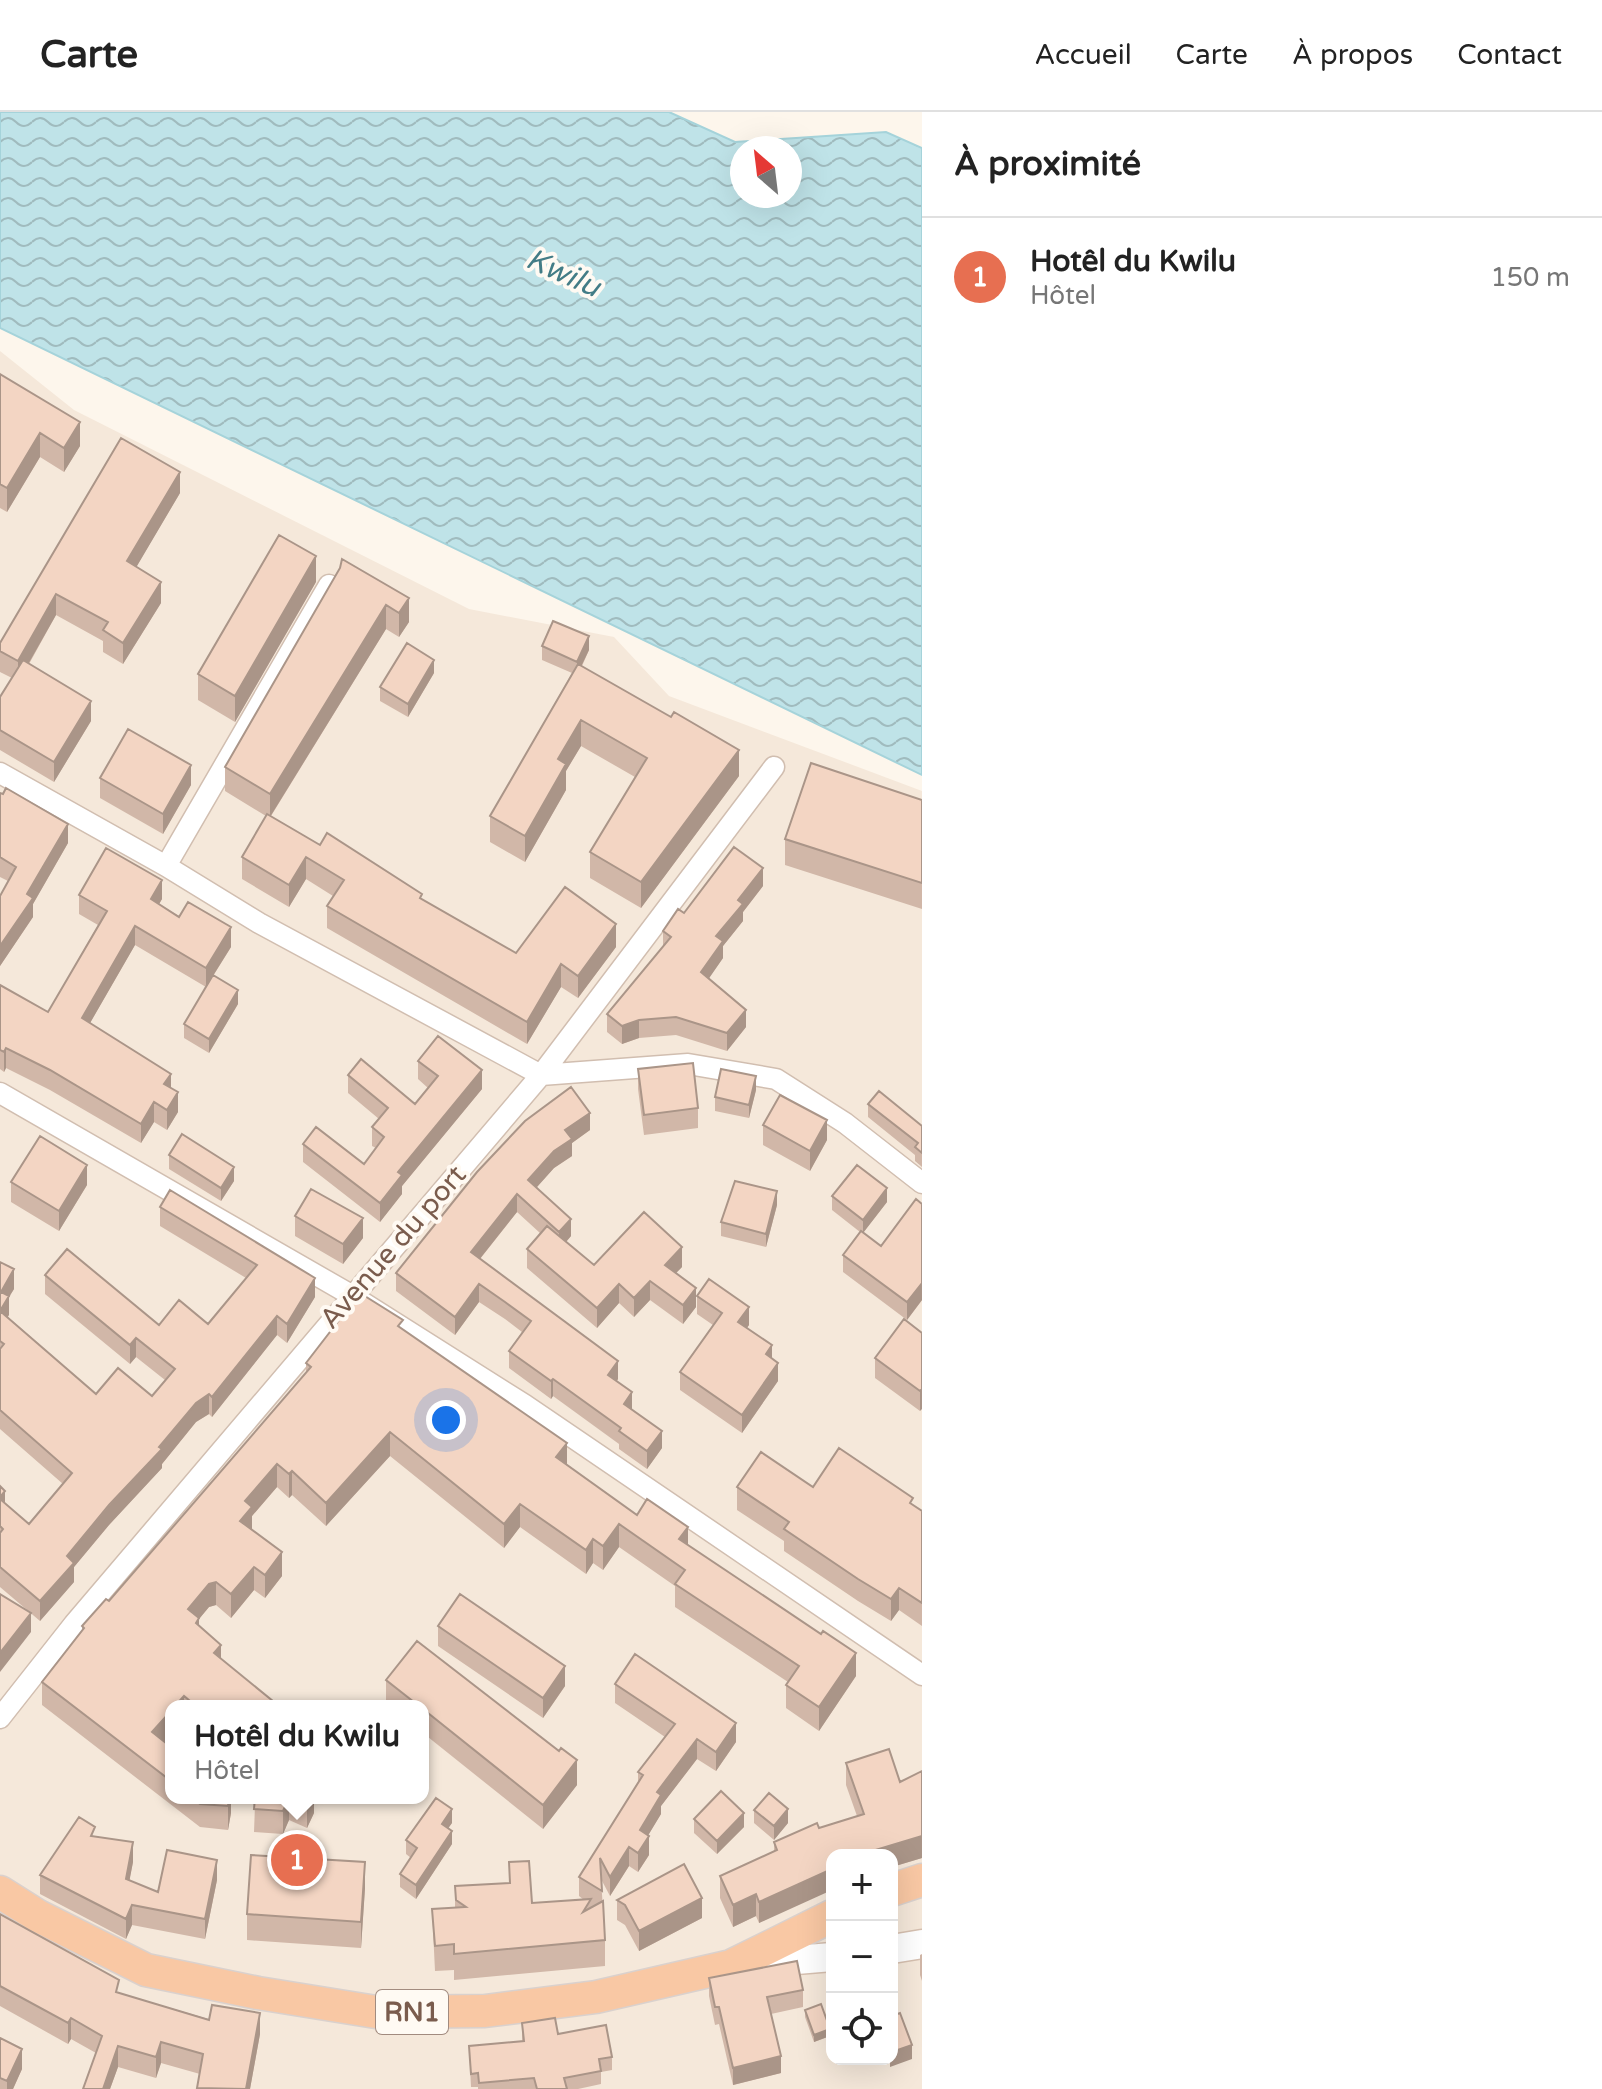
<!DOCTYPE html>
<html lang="fr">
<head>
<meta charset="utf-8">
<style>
  :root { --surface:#fff; --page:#f2f2f2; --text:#222; --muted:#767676; --line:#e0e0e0; --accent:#e76f51 }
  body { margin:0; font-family:"Varela Round",sans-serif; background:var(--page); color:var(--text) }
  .controls { position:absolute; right:24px; bottom:24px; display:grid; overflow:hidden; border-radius:16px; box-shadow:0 8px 32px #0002 }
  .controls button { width:72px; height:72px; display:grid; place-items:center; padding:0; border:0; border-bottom:2px solid var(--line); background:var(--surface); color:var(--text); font:40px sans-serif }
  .compass { position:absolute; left:730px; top:24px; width:72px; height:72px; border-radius:50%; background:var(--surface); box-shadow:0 8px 32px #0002; rotate:332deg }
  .you { position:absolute; left:446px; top:1308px; width:28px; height:28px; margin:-20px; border:6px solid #fff; border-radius:50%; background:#1a73e8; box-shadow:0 0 0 12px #1a73e833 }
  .badge { display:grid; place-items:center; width:52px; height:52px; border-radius:50%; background:var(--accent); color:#fff; font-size:26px; font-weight:700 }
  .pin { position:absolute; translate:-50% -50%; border:4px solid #fff; box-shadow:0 2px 8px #0006 }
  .popup { position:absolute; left:165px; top:1588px; width:264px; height:104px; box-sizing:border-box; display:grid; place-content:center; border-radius:16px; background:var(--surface); filter:drop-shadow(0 2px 6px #0005); font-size:26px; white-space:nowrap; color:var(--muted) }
  .popup b { font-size:30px; color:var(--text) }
  .popup::after { content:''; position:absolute; left:50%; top:100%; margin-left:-16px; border:16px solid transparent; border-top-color:var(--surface) }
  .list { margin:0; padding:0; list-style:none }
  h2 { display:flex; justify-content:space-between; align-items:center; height:104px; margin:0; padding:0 32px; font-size:34px }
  h2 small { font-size:26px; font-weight:400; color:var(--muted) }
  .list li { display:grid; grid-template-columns:52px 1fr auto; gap:24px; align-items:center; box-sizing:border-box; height:120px; padding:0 32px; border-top:2px solid var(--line) }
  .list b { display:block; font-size:30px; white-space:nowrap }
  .list p { margin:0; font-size:26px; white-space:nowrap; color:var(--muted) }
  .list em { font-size:26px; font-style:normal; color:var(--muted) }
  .icon { flex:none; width:44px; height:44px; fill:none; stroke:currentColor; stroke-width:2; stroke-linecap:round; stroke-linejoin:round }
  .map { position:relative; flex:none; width:922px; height:1977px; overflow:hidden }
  header { display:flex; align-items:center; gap:48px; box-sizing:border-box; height:112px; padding:0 40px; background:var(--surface); border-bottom:2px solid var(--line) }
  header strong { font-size:38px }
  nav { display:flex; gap:44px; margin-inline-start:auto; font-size:28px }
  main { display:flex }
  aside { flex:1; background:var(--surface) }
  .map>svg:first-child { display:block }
  .residential { fill:#f5e8da; fill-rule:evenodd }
  .water { fill:url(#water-waves); stroke:#a5d3da; stroke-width:2; fill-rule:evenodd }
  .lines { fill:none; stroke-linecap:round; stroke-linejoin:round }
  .minor-casing { stroke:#d1beb0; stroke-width:23 }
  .secondary-casing { stroke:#d6c0b0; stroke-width:31 }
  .trunk-casing { stroke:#dad1cd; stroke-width:35 }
  .minor { stroke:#fff; stroke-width:20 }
  .secondary { stroke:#fff; stroke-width:28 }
  .trunk { stroke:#f9c8a4; stroke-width:32 }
  .wall { fill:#d1b7a8 }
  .shaded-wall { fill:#aa9588 }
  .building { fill:#f3d5c3; stroke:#aa9588; stroke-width:2 }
  .labels { text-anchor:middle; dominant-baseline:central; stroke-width:8; stroke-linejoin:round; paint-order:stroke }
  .shield { fill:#fffaf3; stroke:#a28b7f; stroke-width:2 }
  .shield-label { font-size:26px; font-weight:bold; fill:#7a5c4d }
  .street-label { font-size:28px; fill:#7a5c4d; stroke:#fffaf3 }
  .water-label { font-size:30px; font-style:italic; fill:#437c86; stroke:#fffaf3 }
</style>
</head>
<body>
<header>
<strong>Carte</strong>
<nav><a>Accueil</a><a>Carte</a><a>À propos</a><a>Contact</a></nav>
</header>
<main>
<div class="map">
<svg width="922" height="1977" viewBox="0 0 922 1977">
  <defs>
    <pattern id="water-waves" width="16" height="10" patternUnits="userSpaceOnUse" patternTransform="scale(2)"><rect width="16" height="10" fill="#bfe3e8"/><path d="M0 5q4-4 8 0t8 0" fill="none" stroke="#a0bbbe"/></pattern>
  </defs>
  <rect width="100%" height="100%" fill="#fdf6ec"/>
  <path class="residential" d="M 0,239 L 74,298 L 469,497 L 614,525 L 669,584 L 922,679 L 922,1977 L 0,1977 ZM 171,1594 L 423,1594 L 423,1686 L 171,1686 ZM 832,1743 L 892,1743 L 892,1947 L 832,1947 Z"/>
  <path class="water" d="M 0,0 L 669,0 L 735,30 L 886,20 L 922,36 L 922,663 L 0,216 ZM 742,36 L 790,36 L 790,84 L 742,84 Z"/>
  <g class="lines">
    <defs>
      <path id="minor" d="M 0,661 L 166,754 L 259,811 L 541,963 L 688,952 L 776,967 L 845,1011 L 922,1071
        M 166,754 L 329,473
        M 0,981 L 351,1183 L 525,1293 L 922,1563
        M 0,1606 L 74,1512 L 541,963 L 774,655"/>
      <path id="secondary" d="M 892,1837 L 922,1832
        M 737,1853 L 832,1845"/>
      <path id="trunk" d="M 892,1778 L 922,1768
        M 0,1780 L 38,1804 L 146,1858 L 258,1881 L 376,1900 L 485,1899 L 596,1885 L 731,1854 L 832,1804"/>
    </defs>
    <use href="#minor" class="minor-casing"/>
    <use href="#secondary" class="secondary-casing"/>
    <use href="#trunk" class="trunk-casing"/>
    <use href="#minor" class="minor"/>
    <use href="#secondary" class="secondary"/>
    <use href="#trunk" class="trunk"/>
  </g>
  <path class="wall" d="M 0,262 L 80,334 L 64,360 L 40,345 L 7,400 L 0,396 Z
    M 121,326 L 180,381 L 136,455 L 161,491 L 123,552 L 103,540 L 103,529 L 56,503 L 29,552 L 91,609 L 54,670 L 0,638 L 0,585 L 12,566 L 0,560 L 0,531 Z
    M 342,447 L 409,510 L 399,525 L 386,517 L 271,704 L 320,733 L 422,787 L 516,841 L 616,835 L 578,886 L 561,875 L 527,932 L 327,816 L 327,794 L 333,784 L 306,767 L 289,795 L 242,767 L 242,745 L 266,704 L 225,679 L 225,655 L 340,456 Z
    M 316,470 L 235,610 L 198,588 L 198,562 Z
    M 542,534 L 589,538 L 582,554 L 739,664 L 641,796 L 590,766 L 590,740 L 635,665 L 581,634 L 566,659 L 566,678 L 525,750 L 490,730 L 490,704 L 572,561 L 542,548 Z
    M 434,561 L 408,605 L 380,589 L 380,575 Z
    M 100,666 L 191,673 L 163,722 L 100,686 Z
    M 0,681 L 68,731 L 33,792 L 33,805 L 0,854 L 0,784 L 8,769 L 0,765 Z
    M 922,688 L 922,797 L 785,753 L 785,727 Z
    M 763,774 L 743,800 L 743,809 L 723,834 L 723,846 L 708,867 L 746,915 L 727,939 L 676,923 L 639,926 L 622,932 L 607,920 L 607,902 L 663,835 L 663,819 L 684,801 Z
    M 79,783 L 162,787 L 159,792 L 231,835 L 213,864 L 238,892 L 209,941 L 184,926 L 184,912 L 206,875 L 135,833 L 90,911 L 171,976 L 178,1000 L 167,1018 L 154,1010 L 141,1031 L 50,978 L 6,956 L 4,960 L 0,957 L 0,873 L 48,900 L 98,813 L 79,802 Z
    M 418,949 L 482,977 L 402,1074 L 402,1082 L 380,1110 L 303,1050 L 303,1032 L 364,1052 L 376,1036 L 372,1034 L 372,1015 L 379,1007 L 348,981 L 348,963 L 415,992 L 428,976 L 418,967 Z
    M 638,957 L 698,996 L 698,1016 L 644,1023 L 638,977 Z
    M 571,975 L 590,1018 L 572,1031 L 572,1044 L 554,1056 L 537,1075 L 571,1124 L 566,1130 L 594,1153 L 682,1155 L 676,1161 L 696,1195 L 683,1212 L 650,1188 L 634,1205 L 619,1191 L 597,1216 L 527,1156 L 527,1137 L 540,1121 L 517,1100 L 480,1147 L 618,1267 L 617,1269 L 632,1298 L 662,1336 L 647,1357 L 619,1337 L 619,1332 L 553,1284 L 551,1287 L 509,1256 L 509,1239 L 522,1220 L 505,1207 L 479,1190 L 455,1223 L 396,1179 L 396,1161 Z
    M 756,978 L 749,1006 L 715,999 L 715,985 Z
    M 868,992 L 922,1014 L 922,1055 L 915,1049 L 915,1043 L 868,1005 Z
    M 763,1013 L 827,1028 L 810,1059 L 763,1033 Z
    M 169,1043 L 234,1069 L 221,1089 L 169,1057 Z
    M 11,1070 L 87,1073 L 59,1119 L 11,1090 Z
    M 832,1084 L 887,1090 L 863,1121 L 881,1134 L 922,1092 L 922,1188 L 907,1208 L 843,1160 L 843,1143 L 860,1120 L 832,1098 Z
    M 777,1093 L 766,1135 L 721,1124 L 721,1110 Z
    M 160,1095 L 315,1185 L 287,1231 L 277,1223 L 212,1305 L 209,1302 L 196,1310 L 162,1352 L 162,1356 L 109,1413 L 74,1455 L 74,1470 L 40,1509 L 0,1475 L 0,1374 L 5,1391 L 29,1412 L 63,1372 L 0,1317 L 0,1150 L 14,1177 L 9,1185 L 8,1205 L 96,1282 L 152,1284 L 165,1268 L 136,1245 L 130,1252 L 45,1182 L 45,1163 L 159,1213 L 208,1212 L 246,1166 L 160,1114 Z
    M 295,1104 L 363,1126 L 343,1152 L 295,1124 Z
    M 697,1184 L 749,1213 L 747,1216 L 772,1247 L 778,1269 L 742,1321 L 680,1278 L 680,1260 L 713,1213 L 697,1202 Z
    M 403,1218 L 567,1353 L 637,1403 L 688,1433 L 856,1564 L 819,1619 L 786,1596 L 786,1573 L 788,1570 L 675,1495 L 675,1474 L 619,1435 L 603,1458 L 593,1451 L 586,1462 L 520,1415 L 504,1436 L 390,1344 L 326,1414 L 292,1383 L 289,1386 L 277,1375 L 252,1404 L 252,1418 L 282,1464 L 265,1486 L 254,1478 L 231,1506 L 216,1493 L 209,1495 L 199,1507 L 199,1514 L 221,1547 L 279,1594 L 171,1594 L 164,1630 L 171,1635 L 171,1686 L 231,1686 L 231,1701 L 228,1718 L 200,1715 L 42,1593 L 42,1570 L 82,1519 L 82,1514 L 109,1489 L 306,1261 L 306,1251 Z
    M 922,1221 L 920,1299 L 875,1266 L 875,1246 Z
    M 737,1375 L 813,1375 L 913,1393 L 922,1399 L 922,1514 L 899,1498 L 891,1509 L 858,1489 L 784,1439 L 784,1429 L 737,1398 Z
    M 438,1514 L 565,1574 L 543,1606 L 438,1534 Z
    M 386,1568 L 559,1639 L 577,1673 L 543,1717 L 423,1621 L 423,1594 L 389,1594 L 386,1592 Z
    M 615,1572 L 736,1630 L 716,1659 L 697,1647 L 661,1694 L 661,1702 L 648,1723 L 649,1743 L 638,1760 L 629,1754 L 610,1784 L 601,1767 L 605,1828 L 605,1854 L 454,1868 L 454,1858 L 435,1859 L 432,1797 L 455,1796 L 455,1774 L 509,1771 L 509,1750 L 532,1791 L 584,1788 L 579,1784 L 579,1765 L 638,1670 L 638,1660 L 665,1625 L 615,1591 Z
    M 846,1651 L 922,1746 L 892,1755 L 892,1743 L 759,1811 L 756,1804 L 733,1815 L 720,1786 L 720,1764 L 774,1740 L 774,1730 L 857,1704 L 846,1673 Z
    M 247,1686 L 314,1686 L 314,1701 L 307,1716 L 289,1708 L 283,1722 L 254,1720 L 255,1693 L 247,1689 Z
    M 754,1698 L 788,1711 L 774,1728 L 754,1711 Z
    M 694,1707 L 744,1715 L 717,1742 L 694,1721 Z
    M 452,1711 L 448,1716 L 452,1732 L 416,1787 L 400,1775 L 400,1762 L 411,1746 L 406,1742 L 406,1728 Z
    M 95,1724 L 133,1750 L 129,1769 L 158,1780 L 217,1768 L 205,1827 L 132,1813 L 126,1827 L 40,1782 L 40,1763 Z
    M 365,1776 L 361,1836 L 247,1828 L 247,1802 Z
    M 617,1788 L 702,1806 L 639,1839 L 625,1813 L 617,1808 Z
    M 0,1802 L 119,1881 L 260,1922 L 250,1977 L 197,1977 L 200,1962 L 161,1951 L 156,1966 L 118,1955 L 110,1977 L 83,1977 L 96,1941 L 71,1927 L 68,1932 L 0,1894 Z
    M 922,1842 L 922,1869 L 920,1863 L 920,1843 Z
    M 709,1866 L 803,1878 L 803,1895 L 771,1902 L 781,1961 L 733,1973 L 719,1912 L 715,1913 L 709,1884 Z
    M 805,1898 L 830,1924 L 814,1930 L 805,1905 Z
    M 522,1911 L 558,1922 L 612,1945 L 612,1958 L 601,1960 L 601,1972 L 578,1977 L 478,1977 L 478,1975 L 471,1975 L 469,1934 L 522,1929 Z
    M 0,1926 L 22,1957 L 13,1977 L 0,1977 Z"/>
  <path class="shaded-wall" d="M 80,310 L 80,334 L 64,360 L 64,336 Z
    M 40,321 L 40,345 L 7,400 L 7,376 Z
    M 180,360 L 180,381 L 127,471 L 127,449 Z
    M 316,444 L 316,470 L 235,610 L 235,584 Z
    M 161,470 L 161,491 L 123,552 L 123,531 Z
    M 56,482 L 56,503 L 18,570 L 18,549 Z
    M 409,486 L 409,510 L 399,525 L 399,501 Z
    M 386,493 L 386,517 L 270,705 L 270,682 Z
    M 589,524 L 589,538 L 577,563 L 577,550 Z
    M 434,548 L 434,561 L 408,605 L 408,592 Z
    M 91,589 L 91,609 L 54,670 L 54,650 Z
    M 581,608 L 581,634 L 566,659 L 566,678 L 525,750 L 525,724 L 558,647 Z
    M 739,638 L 739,664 L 641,796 L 641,770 Z
    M 191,653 L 191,673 L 163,722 L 163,702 Z
    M 68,712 L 68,731 L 33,792 L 33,805 L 0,854 L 0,834 L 27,782 Z
    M 306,745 L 306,767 L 289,795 L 289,773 Z
    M 763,756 L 763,774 L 743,800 L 743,809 L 723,834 L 723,846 L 701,878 L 701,860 L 716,824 L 738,788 Z
    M 162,768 L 162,787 L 151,806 L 151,787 Z
    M 616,812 L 616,835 L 578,886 L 578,864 Z
    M 135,814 L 135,833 L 82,925 L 82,906 Z
    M 231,815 L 231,835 L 206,875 L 206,856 Z
    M 561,852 L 561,875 L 527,932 L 527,910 Z
    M 238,878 L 238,892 L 209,941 L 209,927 Z
    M 746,898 L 746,915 L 727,939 L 727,921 Z
    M 639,908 L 639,926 L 622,932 L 622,914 Z
    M 6,936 L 6,956 L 4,960 L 4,940 Z
    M 482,958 L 482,977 L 402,1074 L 402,1082 L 380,1110 L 380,1091 L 398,1060 Z
    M 171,962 L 171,981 L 164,972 Z
    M 756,964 L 756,978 L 749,1006 L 749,993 Z
    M 178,980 L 178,1000 L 167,1018 L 167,998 Z
    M 154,990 L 154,1010 L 141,1031 L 141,1012 Z
    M 590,1001 L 590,1018 L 572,1031 L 572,1044 L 554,1056 L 528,1085 L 528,1068 L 565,1018 Z
    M 827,1008 L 827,1028 L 810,1059 L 810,1039 Z
    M 87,1053 L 87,1073 L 59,1119 L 59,1099 Z
    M 234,1055 L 234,1069 L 221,1089 L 221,1076 Z
    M 887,1076 L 887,1090 L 863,1121 L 863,1108 Z
    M 777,1079 L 777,1093 L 766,1135 L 766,1122 Z
    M 517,1082 L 517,1100 L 471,1158 L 471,1140 Z
    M 363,1106 L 363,1126 L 343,1152 L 343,1132 Z
    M 571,1107 L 571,1124 L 559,1138 L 559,1120 Z
    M 682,1135 L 682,1155 L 665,1172 L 665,1153 Z
    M 14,1157 L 14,1177 L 9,1185 L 9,1203 L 0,1218 L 1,1180 Z
    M 315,1166 L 315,1185 L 287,1231 L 287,1212 Z
    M 650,1169 L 650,1188 L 634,1205 L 634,1186 Z
    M 922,1171 L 922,1188 L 907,1208 L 907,1190 Z
    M 479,1172 L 479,1190 L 455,1223 L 455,1205 Z
    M 619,1172 L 619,1191 L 597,1216 L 597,1196 Z
    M 696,1176 L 696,1195 L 683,1212 L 683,1193 Z
    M 749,1195 L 749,1213 L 738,1228 L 738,1210 Z
    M 277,1204 L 277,1223 L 212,1305 L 212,1285 Z
    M 136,1226 L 136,1245 L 130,1252 L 130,1233 Z
    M 772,1233 L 772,1251 L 766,1242 Z
    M 618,1249 L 618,1267 L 608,1280 L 608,1263 Z
    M 778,1251 L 778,1269 L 742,1321 L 742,1303 Z
    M 553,1267 L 553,1284 L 551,1287 L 551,1269 Z
    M 922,1277 L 922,1297 L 920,1299 L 920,1279 Z
    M 632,1280 L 632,1298 L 624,1292 Z
    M 209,1282 L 209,1302 L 196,1310 L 162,1352 L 162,1356 L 109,1413 L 74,1455 L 74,1470 L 40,1509 L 40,1489 L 67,1444 L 196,1291 Z
    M 662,1319 L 662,1336 L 647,1357 L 647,1339 Z
    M 390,1320 L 390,1344 L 326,1414 L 326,1391 Z
    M 567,1331 L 567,1354 L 556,1345 Z
    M 277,1352 L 277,1375 L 252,1404 L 252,1418 L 240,1409 L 245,1389 Z
    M 292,1359 L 292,1383 L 289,1386 L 289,1362 Z
    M 5,1379 L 5,1398 L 0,1404 L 0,1385 Z
    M 520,1392 L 520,1415 L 504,1436 L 504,1412 Z
    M 619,1412 L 619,1435 L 603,1458 L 603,1434 Z
    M 688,1415 L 688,1438 L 679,1427 Z
    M 593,1427 L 593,1451 L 586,1462 L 586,1438 Z
    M 282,1440 L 282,1464 L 265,1486 L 265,1463 Z
    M 254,1455 L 254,1478 L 231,1506 L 231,1482 Z
    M 216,1470 L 216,1493 L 209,1495 L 199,1507 L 199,1530 L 188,1497 L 209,1472 Z
    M 899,1476 L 899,1498 L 891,1509 L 891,1487 Z
    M 31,1501 L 31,1520 L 0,1560 L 0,1541 Z
    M 221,1533 L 221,1556 L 214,1541 Z
    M 856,1541 L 856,1564 L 819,1619 L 819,1595 Z
    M 565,1554 L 565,1574 L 543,1606 L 543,1586 Z
    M 184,1584 L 184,1594 L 175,1594 Z
    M 171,1599 L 171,1622 L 152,1644 L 152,1620 Z
    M 736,1611 L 736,1630 L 716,1659 L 716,1640 Z
    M 697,1627 L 697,1647 L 661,1694 L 661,1702 L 640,1737 L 640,1718 L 657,1680 Z
    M 577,1648 L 577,1673 L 543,1717 L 543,1693 Z
    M 229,1686 L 231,1686 L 231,1701 L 228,1718 L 228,1694 Z
    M 289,1686 L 289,1708 L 283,1722 L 283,1699 Z
    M 311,1686 L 314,1686 L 314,1701 L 307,1716 L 307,1693 Z
    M 452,1697 L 452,1711 L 442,1725 L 442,1712 Z
    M 788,1697 L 788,1711 L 774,1728 L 774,1714 Z
    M 744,1701 L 744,1715 L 717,1742 L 717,1729 Z
    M 452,1719 L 452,1732 L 416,1787 L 416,1773 Z
    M 649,1724 L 649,1743 L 638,1760 L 638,1741 Z
    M 922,1724 L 922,1746 L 892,1755 L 892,1743 L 859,1743 Z
    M 133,1730 L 133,1750 L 126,1787 L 126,1767 Z
    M 629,1735 L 629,1754 L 610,1784 L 610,1765 Z
    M 217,1748 L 217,1768 L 205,1827 L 205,1807 Z
    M 365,1750 L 365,1776 L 361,1836 L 361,1810 Z
    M 832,1757 L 832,1778 L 759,1811 L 759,1790 Z
    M 756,1782 L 756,1804 L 733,1815 L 733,1793 Z
    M 702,1786 L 702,1806 L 639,1839 L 639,1819 Z
    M 132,1793 L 132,1813 L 126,1827 L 126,1807 Z
    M 260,1901 L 260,1922 L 250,1977 L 246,1977 Z
    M 71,1906 L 71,1927 L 68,1932 L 68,1911 Z
    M 830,1917 L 830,1924 L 814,1930 L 814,1923 Z
    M 161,1930 L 161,1951 L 156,1966 L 156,1945 Z
    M 912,1933 L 912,1947 L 890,1955 L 890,1947 L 892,1947 L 892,1940 Z
    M 118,1934 L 118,1955 L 110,1977 L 103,1977 Z
    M 22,1937 L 22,1957 L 13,1977 L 7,1977 L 7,1969 Z
    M 781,1944 L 781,1961 L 733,1973 L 733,1956 Z"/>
  <path class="building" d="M 0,262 L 80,310 L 64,336 L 40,321 L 7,376 L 0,372 Z
    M 121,326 L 180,360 L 127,449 L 161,470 L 123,531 L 103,518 L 108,510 L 56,482 L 18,549 L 0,539 L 0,531 Z
    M 279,423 L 316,444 L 235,584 L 198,562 Z
    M 342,447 L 409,486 L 399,501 L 386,493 L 270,682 L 225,655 L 340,456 Z
    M 553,509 L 589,524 L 577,550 L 542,534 Z
    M 407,531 L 434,548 L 408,592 L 380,575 Z
    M 23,548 L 91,589 L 54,650 L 0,618 L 0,585 Z
    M 578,552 L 671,605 L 674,600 L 739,638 L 641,770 L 590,740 L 647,646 L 581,608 L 558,647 L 566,652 L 525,724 L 490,704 Z
    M 128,617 L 191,653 L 163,702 L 100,666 Z
    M 811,651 L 922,688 L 922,771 L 785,727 Z
    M 6,676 L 68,712 L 27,782 L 33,786 L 0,834 L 0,784 L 16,755 L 0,745 L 0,681 L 3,682 Z
    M 267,702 L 320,733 L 327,721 L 422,782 L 420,786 L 516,841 L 565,775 L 616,812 L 578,864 L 561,852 L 527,910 L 327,794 L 344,768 L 306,745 L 289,773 L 242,745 Z
    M 734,735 L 763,756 L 738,788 L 743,792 L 716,824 L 723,829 L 701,860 L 746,898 L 727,921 L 676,905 L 639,908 L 622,914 L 607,902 L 671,825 L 663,819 L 678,797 L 684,801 Z
    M 106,736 L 162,768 L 151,787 L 179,805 L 188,790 L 231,815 L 206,856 L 135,814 L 82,906 L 171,962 L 164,972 L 178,980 L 167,998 L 154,990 L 141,1012 L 50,958 L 6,936 L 4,940 L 0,938 L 0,873 L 48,900 L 107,799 L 79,783 Z
    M 213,863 L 238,878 L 209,927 L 184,912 Z
    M 438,924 L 482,958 L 398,1060 L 402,1063 L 380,1091 L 303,1032 L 316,1015 L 364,1052 L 384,1025 L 372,1015 L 388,996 L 348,963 L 361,947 L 415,992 L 438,964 L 418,949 Z
    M 693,951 L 698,996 L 644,1003 L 638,957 Z
    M 721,957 L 756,964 L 749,993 L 715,985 Z
    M 571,975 L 590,1001 L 565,1018 L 572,1027 L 554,1039 L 528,1068 L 571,1107 L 559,1120 L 517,1082 L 471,1140 L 618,1249 L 608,1263 L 632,1280 L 624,1292 L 662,1319 L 647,1339 L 619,1319 L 621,1316 L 553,1267 L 551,1269 L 509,1239 L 531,1209 L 505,1190 L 479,1172 L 455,1205 L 396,1161 L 477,1060 L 525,1009 Z
    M 879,979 L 922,1014 L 922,1041 L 915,1035 L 918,1031 L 868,992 Z
    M 780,983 L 827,1008 L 810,1039 L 763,1013 Z
    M 182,1022 L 234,1055 L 221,1076 L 169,1043 Z
    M 40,1024 L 87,1053 L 59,1099 L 11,1070 Z
    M 857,1053 L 887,1076 L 863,1108 L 832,1084 Z
    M 735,1069 L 777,1079 L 766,1122 L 721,1110 Z
    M 311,1077 L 363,1106 L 343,1132 L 295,1104 Z
    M 170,1078 L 315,1166 L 287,1212 L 277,1204 L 212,1285 L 209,1282 L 196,1291 L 159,1335 L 162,1337 L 109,1393 L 67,1444 L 74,1451 L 40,1489 L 0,1455 L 0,1421 L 3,1417 L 0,1414 L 0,1387 L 29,1412 L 72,1361 L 0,1298 L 0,1237 L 4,1232 L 0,1229 L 0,1150 L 14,1157 L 1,1180 L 9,1184 L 0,1199 L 96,1282 L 118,1256 L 152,1284 L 175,1257 L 136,1226 L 130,1233 L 45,1163 L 67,1137 L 159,1213 L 179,1188 L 208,1212 L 257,1153 L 160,1095 Z
    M 916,1087 L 922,1092 L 922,1171 L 907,1190 L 843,1143 L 861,1119 L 881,1134 Z
    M 644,1100 L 682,1135 L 665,1153 L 696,1176 L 683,1193 L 650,1169 L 634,1186 L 619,1172 L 597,1196 L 527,1137 L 547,1114 L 594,1153 Z
    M 709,1167 L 749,1195 L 738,1210 L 772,1233 L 766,1242 L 778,1251 L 742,1303 L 680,1260 L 722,1201 L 697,1184 Z
    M 360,1181 L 403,1208 L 398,1214 L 567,1331 L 556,1345 L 637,1403 L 647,1387 L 688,1415 L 679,1427 L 821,1522 L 823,1519 L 856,1541 L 819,1595 L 786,1573 L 799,1554 L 675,1472 L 685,1458 L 619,1412 L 603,1434 L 593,1427 L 586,1438 L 520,1392 L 504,1412 L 390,1320 L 326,1391 L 292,1359 L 289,1362 L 277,1352 L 245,1389 L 252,1395 L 240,1409 L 282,1440 L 265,1463 L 254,1455 L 231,1482 L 216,1470 L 209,1472 L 188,1497 L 199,1506 L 196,1511 L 221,1533 L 214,1541 L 279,1594 L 196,1594 L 184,1584 L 175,1594 L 171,1594 L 171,1599 L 152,1620 L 171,1635 L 171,1669 L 42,1570 L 84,1516 L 82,1514 L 106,1487 L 109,1489 L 311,1255 L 306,1251 Z
    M 904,1207 L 922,1221 L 922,1277 L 920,1279 L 875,1246 Z
    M 839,1336 L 913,1386 L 910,1391 L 922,1399 L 922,1491 L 899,1476 L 891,1487 L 858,1467 L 784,1417 L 789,1410 L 737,1375 L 761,1340 L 813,1375 Z
    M 0,1374 L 5,1379 L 0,1385 Z
    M 0,1482 L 31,1501 L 0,1541 Z
    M 460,1482 L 565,1554 L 543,1586 L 438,1514 Z
    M 417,1529 L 559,1639 L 561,1636 L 577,1648 L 543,1693 L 423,1597 L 423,1594 L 419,1594 L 386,1568 Z
    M 635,1542 L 736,1611 L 716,1640 L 697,1627 L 657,1680 L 661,1683 L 640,1718 L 649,1724 L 638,1741 L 629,1735 L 610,1765 L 600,1746 L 602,1779 L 579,1765 L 643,1663 L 638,1660 L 675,1612 L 615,1572 Z
    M 889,1637 L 900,1670 L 922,1659 L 922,1724 L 859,1743 L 832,1743 L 832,1757 L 759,1790 L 756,1782 L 733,1793 L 720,1764 L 777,1738 L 774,1730 L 817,1711 L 819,1716 L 864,1702 L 846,1651 Z
    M 721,1679 L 744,1701 L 717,1729 L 694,1707 Z
    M 769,1681 L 788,1697 L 774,1714 L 754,1698 Z
    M 193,1686 L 229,1686 L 228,1694 L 200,1692 Z
    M 255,1686 L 289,1686 L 283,1699 L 254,1697 Z
    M 292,1686 L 311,1686 L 307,1693 Z
    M 436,1686 L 452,1697 L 442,1712 L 452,1719 L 416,1773 L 400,1762 L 417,1736 L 406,1728 Z
    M 79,1705 L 95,1715 L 91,1724 L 133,1730 L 126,1767 L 158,1780 L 167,1738 L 217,1748 L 205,1807 L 132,1793 L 126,1807 L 40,1763 Z
    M 251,1743 L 365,1750 L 361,1810 L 247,1802 Z
    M 529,1749 L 532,1791 L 591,1787 L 583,1800 L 603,1789 L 605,1828 L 454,1842 L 454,1832 L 435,1834 L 432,1797 L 466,1795 L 456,1788 L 455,1774 L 510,1771 L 509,1750 Z
    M 684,1752 L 702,1786 L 639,1819 L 625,1793 L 617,1788 Z
    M 0,1802 L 119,1868 L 116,1880 L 209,1908 L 212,1893 L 260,1901 L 246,1977 L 197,1976 L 203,1942 L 161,1930 L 156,1945 L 118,1934 L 103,1977 L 83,1977 L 102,1924 L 71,1906 L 68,1911 L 0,1874 Z
    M 797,1849 L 803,1878 L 767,1885 L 781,1944 L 733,1956 L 719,1895 L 715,1895 L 709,1866 Z
    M 821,1892 L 830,1917 L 814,1923 L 805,1898 Z
    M 900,1901 L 912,1933 L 892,1940 L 892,1904 Z
    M 555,1906 L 558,1922 L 606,1913 L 612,1945 L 599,1947 L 601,1959 L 564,1966 L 567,1977 L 537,1977 L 534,1966 L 479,1971 L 478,1961 L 471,1962 L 469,1934 L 524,1929 L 522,1911 Z
    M 0,1926 L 22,1937 L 7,1969 L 0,1966 Z"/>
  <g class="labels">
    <rect class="shield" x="376" y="1878" width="72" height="44" rx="6"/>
    <g class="shield-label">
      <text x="412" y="1900">RN1</text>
    </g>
    <g class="street-label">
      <text transform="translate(393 1135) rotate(-49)">Avenue du port</text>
    </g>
    <g class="water-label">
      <text transform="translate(563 161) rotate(24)">Kwilu</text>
    </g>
  </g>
</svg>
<div class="controls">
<button>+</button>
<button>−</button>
<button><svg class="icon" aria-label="locate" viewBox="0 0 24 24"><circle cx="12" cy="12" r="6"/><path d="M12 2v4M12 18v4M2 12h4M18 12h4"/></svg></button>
</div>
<svg class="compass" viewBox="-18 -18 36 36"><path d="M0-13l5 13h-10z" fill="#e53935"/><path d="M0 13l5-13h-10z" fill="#767676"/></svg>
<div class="you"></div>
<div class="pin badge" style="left:297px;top:1748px">1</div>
<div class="popup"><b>Hotêl du Kwilu</b>Hôtel</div>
</div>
<aside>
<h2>À proximité<small></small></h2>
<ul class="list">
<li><span class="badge">1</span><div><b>Hotêl du Kwilu</b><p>Hôtel</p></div><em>150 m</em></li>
</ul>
</aside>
</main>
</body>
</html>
